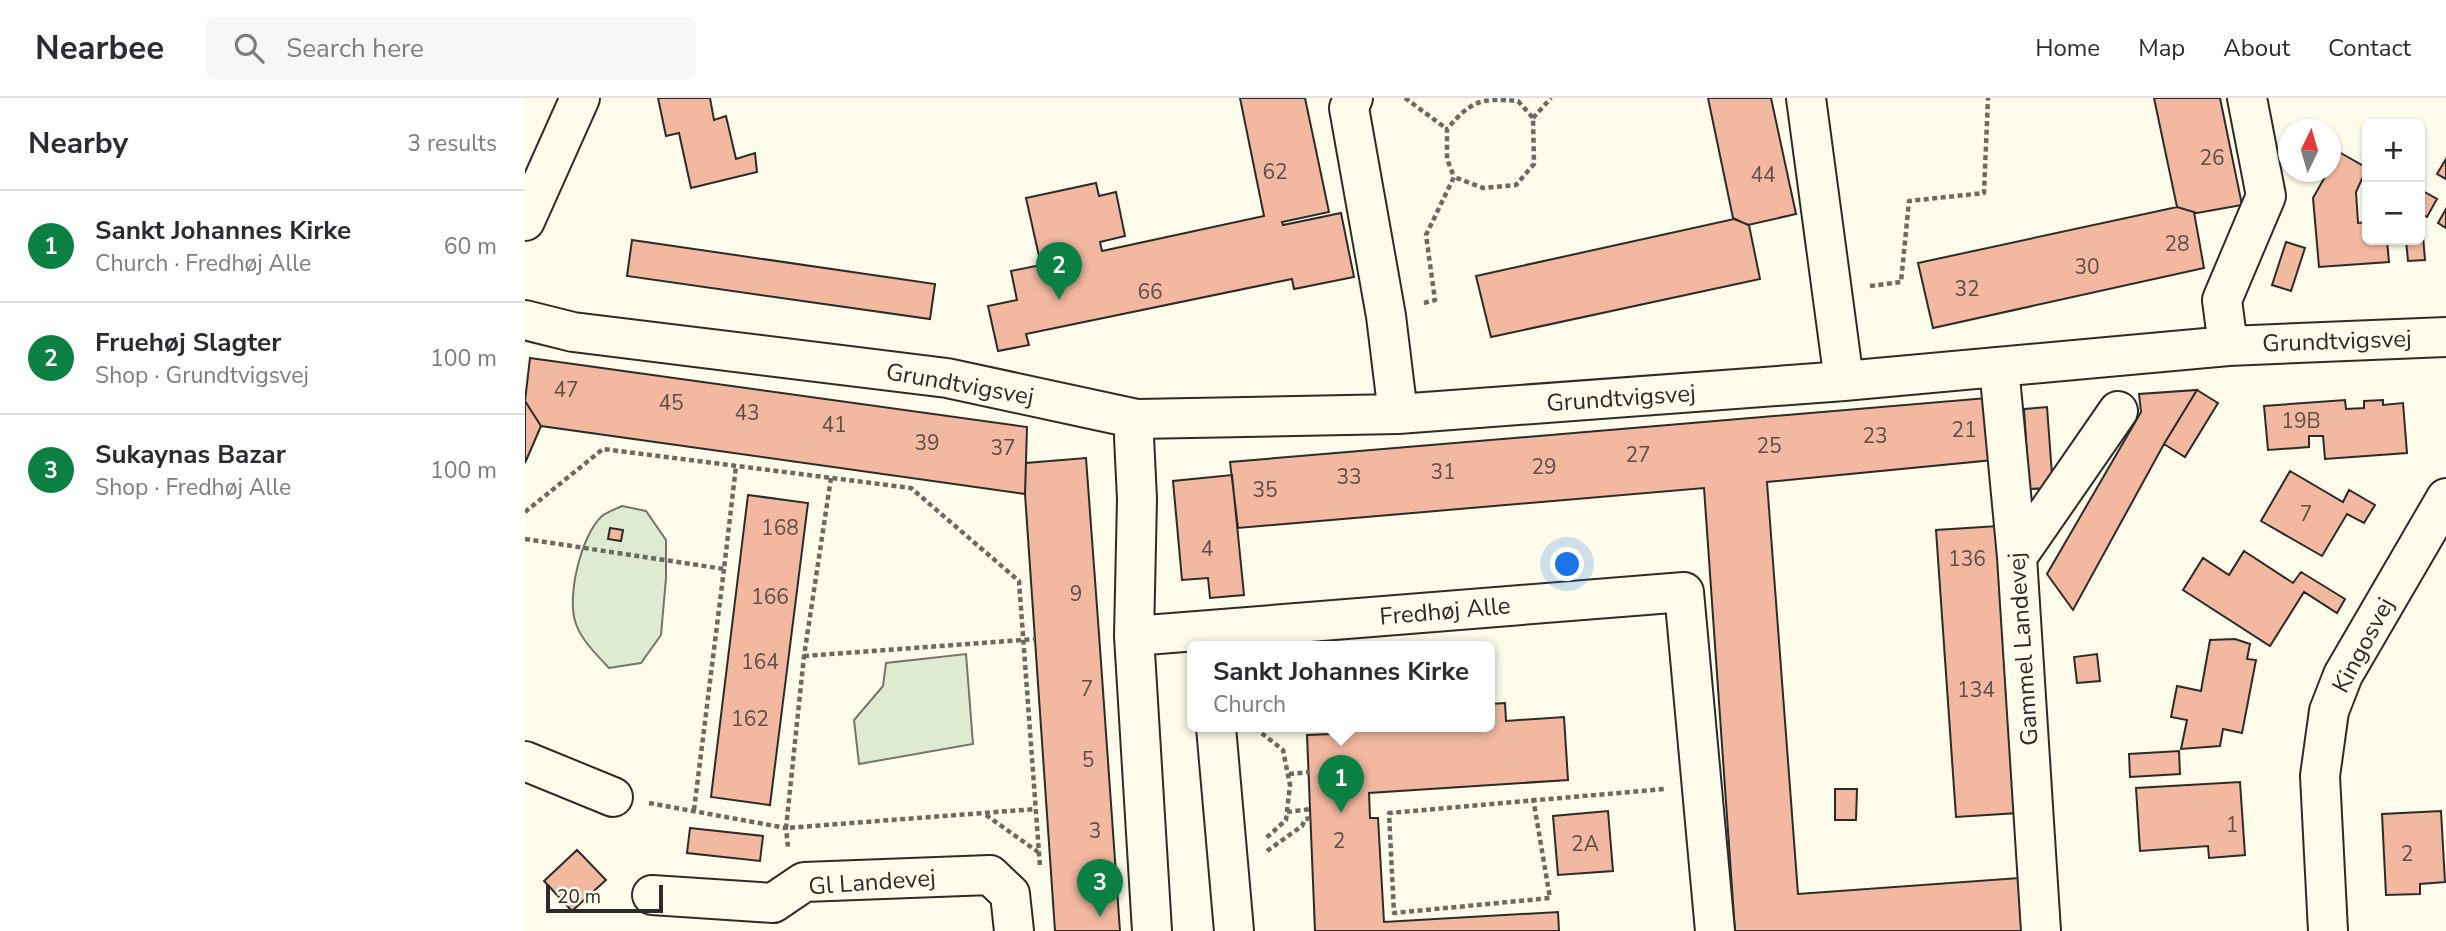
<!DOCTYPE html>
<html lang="en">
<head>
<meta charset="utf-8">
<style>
  :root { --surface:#fff; --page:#f7f7f7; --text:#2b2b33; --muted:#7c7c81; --line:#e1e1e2; --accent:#0b8043 }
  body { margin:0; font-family:"Nunito Sans",sans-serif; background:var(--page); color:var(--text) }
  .controls { position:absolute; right:21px; top:21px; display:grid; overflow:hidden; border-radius:10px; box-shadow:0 2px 5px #0004 }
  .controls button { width:63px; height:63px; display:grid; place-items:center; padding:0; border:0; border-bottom:2px solid var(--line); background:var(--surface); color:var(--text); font:35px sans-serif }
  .compass { position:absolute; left:1753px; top:21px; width:63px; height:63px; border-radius:50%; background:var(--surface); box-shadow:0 2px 5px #0004; rotate:5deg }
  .scale { position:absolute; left:21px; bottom:18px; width:117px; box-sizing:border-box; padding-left:7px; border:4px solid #2b2b2b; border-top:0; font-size:19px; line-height:24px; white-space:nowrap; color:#2b2b2b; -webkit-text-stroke:5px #fdfbea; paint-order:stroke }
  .you { position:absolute; left:1043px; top:467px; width:24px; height:24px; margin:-18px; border:5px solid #fff; border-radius:50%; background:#1a73e8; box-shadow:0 0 0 10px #1a73e833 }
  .badge { display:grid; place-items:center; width:46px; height:46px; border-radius:50%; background:var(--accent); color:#fff; font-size:23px; font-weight:700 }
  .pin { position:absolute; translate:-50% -58px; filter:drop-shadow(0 2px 4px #0008) }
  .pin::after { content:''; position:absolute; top:37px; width:24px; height:21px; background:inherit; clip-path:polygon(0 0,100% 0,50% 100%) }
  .popup { position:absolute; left:662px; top:543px; width:308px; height:91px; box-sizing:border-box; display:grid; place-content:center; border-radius:10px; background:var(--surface); filter:drop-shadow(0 2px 5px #0005); font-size:23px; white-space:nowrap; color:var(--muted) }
  .popup b { font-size:26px; color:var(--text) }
  .popup::after { content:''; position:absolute; left:50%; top:100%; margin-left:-14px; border:14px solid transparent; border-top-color:var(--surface) }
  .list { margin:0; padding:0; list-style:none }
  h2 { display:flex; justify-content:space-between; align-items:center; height:91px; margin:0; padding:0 28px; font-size:30px }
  h2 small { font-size:23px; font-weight:400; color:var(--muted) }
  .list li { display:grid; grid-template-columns:46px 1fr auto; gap:21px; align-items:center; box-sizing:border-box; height:112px; padding:0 28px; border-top:2px solid var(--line) }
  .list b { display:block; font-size:26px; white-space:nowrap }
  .list p { margin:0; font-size:23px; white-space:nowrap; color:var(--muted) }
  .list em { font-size:23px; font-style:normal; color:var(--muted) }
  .icon { flex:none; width:38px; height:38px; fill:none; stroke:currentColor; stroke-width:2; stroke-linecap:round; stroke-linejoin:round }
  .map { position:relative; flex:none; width:1921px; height:833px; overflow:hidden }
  header { display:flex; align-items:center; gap:42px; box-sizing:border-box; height:98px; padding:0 35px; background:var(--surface); border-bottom:2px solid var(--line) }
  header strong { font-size:33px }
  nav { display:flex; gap:38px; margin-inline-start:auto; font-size:24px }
  .search { width:490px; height:63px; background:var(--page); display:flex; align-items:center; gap:18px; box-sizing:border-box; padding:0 24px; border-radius:10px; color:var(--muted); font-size:26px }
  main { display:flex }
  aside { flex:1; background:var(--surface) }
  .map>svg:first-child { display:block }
  .green { fill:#deebd1; stroke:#74746e; stroke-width:2 }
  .building { fill:#f2b8a0; stroke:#2b2b2b; stroke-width:2 }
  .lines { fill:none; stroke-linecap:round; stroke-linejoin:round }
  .minor-casing { stroke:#2b2b2b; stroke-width:42 }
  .path { stroke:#6a6964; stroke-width:4.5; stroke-dasharray:5 3.5; stroke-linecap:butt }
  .minor { stroke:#fdfbea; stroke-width:38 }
  .labels { text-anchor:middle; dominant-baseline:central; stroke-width:5; stroke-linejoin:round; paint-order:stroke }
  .number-label { font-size:21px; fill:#5d4e48 }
  .street-label { font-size:24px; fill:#2b2b2b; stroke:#fdfbea }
</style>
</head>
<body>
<header>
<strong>Nearbee</strong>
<div class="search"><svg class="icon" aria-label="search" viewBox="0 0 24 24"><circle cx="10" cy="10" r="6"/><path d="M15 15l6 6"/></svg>Search here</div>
<nav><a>Home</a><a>Map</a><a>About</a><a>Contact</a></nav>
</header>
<main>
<aside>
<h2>Nearby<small>3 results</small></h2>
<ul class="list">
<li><span class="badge">1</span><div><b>Sankt Johannes Kirke</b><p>Church · Fredhøj Alle</p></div><em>60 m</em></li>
<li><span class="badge">2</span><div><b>Fruehøj Slagter</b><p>Shop · Grundtvigsvej</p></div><em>100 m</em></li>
<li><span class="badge">3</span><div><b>Sukaynas Bazar</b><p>Shop · Fredhøj Alle</p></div><em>100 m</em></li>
</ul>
</aside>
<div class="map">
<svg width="1921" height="833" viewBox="0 0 1921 833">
  <rect width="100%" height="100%" fill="#fdfbea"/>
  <path class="green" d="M 97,408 L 121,413 L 141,442 L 141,480 L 136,537 L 116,565 L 84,570 C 72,557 57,543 51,526 C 41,500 56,437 77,418 C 82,414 91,411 97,408 Z
    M 441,556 L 448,646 L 334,666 L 329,622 L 358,588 L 361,565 Z"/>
  <path class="building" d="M 133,0 L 185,0 L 189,22 L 201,18 L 211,61 L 230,55 L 232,74 L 166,90 L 154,35 L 141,38 Z
    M 715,0 L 780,0 L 804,114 L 757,124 L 758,127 L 816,115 L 829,179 L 769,191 L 767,181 L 501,236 L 504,247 L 473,253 L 463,208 L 492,202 L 486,173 L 516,167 L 501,100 L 571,85 L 574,98 L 591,94 L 600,138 L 575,144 L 577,153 L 739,118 Z
    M 1183,0 L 1246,0 L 1271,116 L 1223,127 L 1208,120 Z
    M 1629,0 L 1695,0 L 1717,107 L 1672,115 L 1652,109 Z
    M 1814,54 L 1842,70 L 1831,94 L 1833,125 L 1842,124 L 1842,142 L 1862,142 L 1864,164 L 1794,169 L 1788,100 Z
    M 1921,61 L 1921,81 L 1912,76 Z
    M 1896,92 L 1912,101 L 1902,119 L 1895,115 Z
    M 1652,109 L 1669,114 L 1679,170 L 1408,230 L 1393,165 Z
    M 1921,111 L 1921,130 L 1913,125 Z
    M 1209,121 L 1224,127 L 1235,181 L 966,239 L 951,178 Z
    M 1895,138 L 1898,138 L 1900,162 L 1883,163 L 1881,142 L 1895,142 Z
    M 107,142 L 410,186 L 405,221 L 102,178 Z
    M 1761,144 L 1780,150 L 1766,193 L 1747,187 Z
    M 5,260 L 502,329 L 500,396 L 16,328 L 0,303 Z
    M 1672,292 L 1693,305 L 1660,359 L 1639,346 Z
    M 1672,292 L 1639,346 L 1548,512 L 1522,476 L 1616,314 L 1614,296 Z
    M 1462,300 L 1468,362 L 1242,384 L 1273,796 L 1494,780 L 1500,833 L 1210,833 L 1179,390 L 713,430 L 705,364 Z
    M 1820,302 L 1821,311 L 1839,310 L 1839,303 L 1858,302 L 1858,307 L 1878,305 L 1882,355 L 1800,361 L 1798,338 L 1784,338 L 1784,349 L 1743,352 L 1739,308 Z
    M 0,303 L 16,328 L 0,365 Z
    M 1522,309 L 1528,390 L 1504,391 L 1499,311 Z
    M 561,360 L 574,536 L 595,833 L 530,833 L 500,396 L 501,365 Z
    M 1765,373 L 1818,404 L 1824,392 L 1850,407 L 1839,425 L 1822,416 L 1797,458 L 1736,423 Z
    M 707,377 L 719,497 L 685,500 L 683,480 L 657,482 L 648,383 Z
    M 223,397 L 283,405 L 245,707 L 186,699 Z
    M 1473,428 L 1493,715 L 1431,719 L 1411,432 Z
    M 85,430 L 98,432 L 96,443 L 83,441 Z
    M 1719,453 L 1768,485 L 1776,474 L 1820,501 L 1812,515 L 1779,494 L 1745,548 L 1658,492 L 1678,460 L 1704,477 Z
    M 1710,541 L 1725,546 L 1722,561 L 1731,562 L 1717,635 L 1698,631 L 1695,648 L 1656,651 L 1662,622 L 1646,619 L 1652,588 L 1676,593 L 1685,542 Z
    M 1572,556 L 1575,583 L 1552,585 L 1549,559 Z
    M 980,605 L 981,623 L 1039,619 L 1043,682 L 844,695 L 845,720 L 853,720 L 859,824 L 1033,814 L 1034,833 L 790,833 L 782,637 L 806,636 L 805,629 L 965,629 L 965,606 Z
    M 1654,653 L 1655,676 L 1605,679 L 1604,656 Z
    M 1715,684 L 1720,757 L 1684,760 L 1683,748 L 1615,753 L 1611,690 Z
    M 1310,691 L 1332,691 L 1331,722 L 1310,722 Z
    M 1083,713 L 1088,773 L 1033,777 L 1028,718 Z
    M 1916,713 L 1920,784 L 1895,786 L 1895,796 L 1861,797 L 1857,716 Z
    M 165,730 L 238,738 L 235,763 L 162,755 Z
    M 52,752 L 81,782 L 47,813 L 19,783 Z"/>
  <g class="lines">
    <defs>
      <path id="minor" d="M 828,0 L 824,10 L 861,218 L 873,316
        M 1281,0 L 1319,283
        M 0,123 L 55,0
        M 0,222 L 48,234 L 422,280 L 612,321 L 873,316 L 1319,283 L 1703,248 L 1921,239
        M 1703,248 L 1697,202 L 1741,98 L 1722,0
        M 1474,269 L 1492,459 L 1516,833
        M 612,321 L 609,339 L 612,401 L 609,538 L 627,833
        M 1492,459 L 1593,313
        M 609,538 L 1159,494 L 1190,833
        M 691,629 L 709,833
        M 0,663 L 88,699
        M 127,797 L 248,805 L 279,784 L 465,777 L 485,796 L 489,833
        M 1803,833 L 1795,678 L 1804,613 L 1818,577 L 1921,400"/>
    </defs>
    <use href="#minor" class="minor-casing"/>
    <path class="path" d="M 880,0 L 922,31
      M 1008,20 L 1026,0
      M 1345,188 L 1376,184 L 1384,103 L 1459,95 L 1463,0
      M 899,205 L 910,202 L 901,137 L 929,79 L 922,61 L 922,31 C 947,2 955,0 993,3 L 1008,20 L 1009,66 L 991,87 L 958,90 L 929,79
      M 306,380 L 279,558 L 261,730 L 511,711
      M 0,414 L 78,351 L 386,390 L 494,483 L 515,769
      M 0,441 L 199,471 L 211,368
      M 279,558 L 510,541
      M 730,630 L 758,652 L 765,687 L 761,722 L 740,741
      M 764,676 L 784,674
      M 1008,700 L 1025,800 L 869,815 L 864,715 L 1139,691
      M 124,705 L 261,730 L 263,749
      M 169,712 L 199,471
      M 762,714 L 786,711
      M 461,717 L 513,754
      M 742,753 L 777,728 L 780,721 L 787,720"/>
    <use href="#minor" class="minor"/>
  </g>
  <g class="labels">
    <g class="number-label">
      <text x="1687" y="60">26</text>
      <text x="750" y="74">62</text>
      <text x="1238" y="77">44</text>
      <text x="1652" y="146">28</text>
      <text x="1562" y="169">30</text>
      <text x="1442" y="191">32</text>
      <text x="625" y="194">66</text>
      <text x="41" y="292">47</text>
      <text x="146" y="305">45</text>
      <text x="222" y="315">43</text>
      <text x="1776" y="323">19B</text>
      <text x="309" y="327">41</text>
      <text x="1439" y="332">21</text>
      <text x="1350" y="338">23</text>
      <text x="402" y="345">39</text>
      <text x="1244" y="348">25</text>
      <text x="478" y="350">37</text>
      <text x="1113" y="357">27</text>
      <text x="1019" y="369">29</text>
      <text x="918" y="374">31</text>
      <text x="824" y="379">33</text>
      <text x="740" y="392">35</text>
      <text x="1781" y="416">7</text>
      <text x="255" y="430">168</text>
      <text x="682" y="451">4</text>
      <text x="1442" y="461">136</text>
      <text x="551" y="496">9</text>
      <text x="245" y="499">166</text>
      <text x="235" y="564">164</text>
      <text x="562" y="591">7</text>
      <text x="1451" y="592">134</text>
      <text x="225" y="621">162</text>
      <text x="563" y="662">5</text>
      <text x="1707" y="727">1</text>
      <text x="570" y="733">3</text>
      <text x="814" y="743">2</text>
      <text x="1060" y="746">2A</text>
      <text x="1882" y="756">2</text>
    </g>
    <g class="street-label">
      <text transform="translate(1812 243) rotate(-2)">Grundtvigsvej</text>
      <text transform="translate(435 286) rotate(10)">Grundtvigsvej</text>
      <text transform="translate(1096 300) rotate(-4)">Grundtvigsvej</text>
      <text transform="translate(920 513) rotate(-5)">Fredhøj Alle</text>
      <text transform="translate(1838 547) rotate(-62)">Kingosvej</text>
      <text transform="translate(1498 551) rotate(-94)">Gammel Landevej</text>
      <text transform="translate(347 784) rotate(-4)">Gl Landevej</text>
    </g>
  </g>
</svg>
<div class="controls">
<button>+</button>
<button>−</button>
</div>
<svg class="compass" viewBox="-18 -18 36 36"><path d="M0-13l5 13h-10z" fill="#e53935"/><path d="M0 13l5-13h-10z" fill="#7c7c81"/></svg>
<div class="scale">20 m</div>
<div class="you"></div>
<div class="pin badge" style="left:816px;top:715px">1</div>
<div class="popup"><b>Sankt Johannes Kirke</b>Church</div>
<div class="pin badge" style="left:534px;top:202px">2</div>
<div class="pin badge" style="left:575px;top:819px">3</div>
</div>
</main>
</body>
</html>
